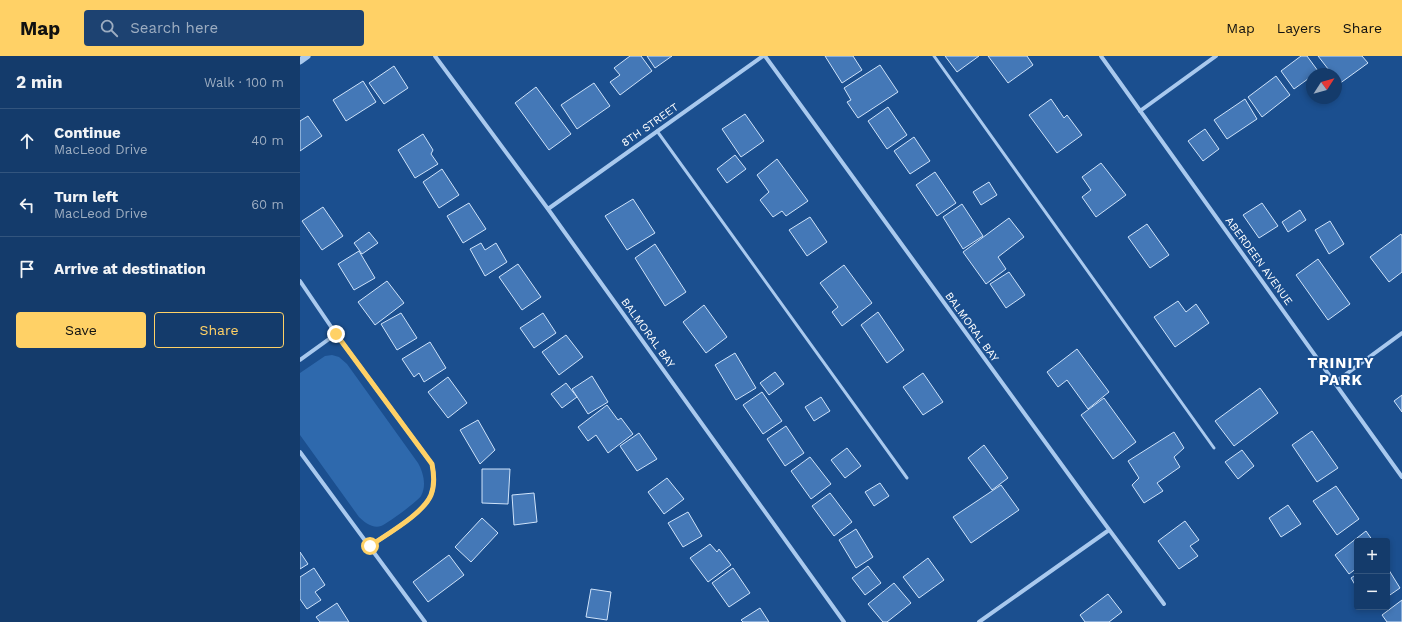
<!DOCTYPE html>
<html lang="en">
<head>
<meta charset="utf-8">
<style>
  :root { --surface:#143b6b; --page:#1d4271; --text:#f1f3f6; --muted:#9dadc1; --line:#33557e; --accent:#ffd166 }
  body { margin:0; font-family:"Work Sans",sans-serif; background:var(--page); color:var(--text) }
  .controls { position:absolute; right:12px; bottom:12px; display:grid; overflow:hidden; border-radius:4px; box-shadow:0 2px 6px #0003 }
  .controls button { width:36px; height:36px; display:grid; place-items:center; padding:0; border:0; border-bottom:1px solid var(--line); background:var(--surface); color:var(--text); font:20px sans-serif }
  .compass { position:absolute; left:1006px; top:12px; width:36px; height:36px; border-radius:50%; background:var(--surface); box-shadow:0 2px 6px #0003; rotate:54deg }
  .stop { position:absolute; width:12px; height:12px; margin:-9px; border:3px solid #ffd166; border-radius:50%; background:#fff }
  .stop.end { background:#ffd166; border-color:#fff; box-shadow:0 1px 4px #0008 }
  .list { margin:0; padding:0; list-style:none }
  h2 { display:flex; justify-content:space-between; align-items:center; height:52px; margin:0; padding:0 16px; font-size:17px }
  h2 small { font-size:13px; font-weight:400; color:var(--muted) }
  .list li { display:grid; grid-template-columns:26px 1fr auto; gap:12px; align-items:center; box-sizing:border-box; height:64px; padding:0 16px; border-top:1px solid var(--line) }
  .list b { display:block; font-size:15px; white-space:nowrap }
  .list p { margin:0; font-size:13px; white-space:nowrap; color:var(--muted) }
  .list em { font-size:13px; font-style:normal; color:var(--muted) }
  .actions { display:flex; gap:8px; padding:12px 16px }
  .actions a { flex:1; padding:9px 0; border:1px solid var(--accent); border-radius:4px; text-align:center; font-size:14px; color:var(--accent) }
  .actions .main { background:var(--accent); color:#111 }
  .icon { flex:none; width:22px; height:22px; fill:none; stroke:currentColor; stroke-width:2; stroke-linecap:round; stroke-linejoin:round }
  .map { position:relative; flex:none; width:1102px; height:566px; overflow:hidden }
  header { display:flex; align-items:center; gap:24px; box-sizing:border-box; height:56px; padding:0 20px; background:var(--accent); color:#111 }
  header strong { font-size:19px }
  nav { display:flex; gap:22px; margin-inline-start:auto; font-size:14px }
  .search { width:280px; height:36px; background:var(--page); display:flex; align-items:center; gap:10px; box-sizing:border-box; padding:0 14px; border-radius:4px; color:var(--muted); font-size:15px }
  main { display:flex }
  aside { flex:1; background:var(--surface) }
  .map>svg:first-child { display:block }
  .green { fill:#2e69ad }
  .building { fill:#4478b7; stroke:#cfe3fa }
  .lines { fill:none; stroke-linecap:round; stroke-linejoin:round }
  .service { stroke:#a9c9ee; stroke-width:3 }
  .minor { stroke:#a9c9ee; stroke-width:4 }
  .tertiary { stroke:#a9c9ee; stroke-width:7 }
  .route { stroke:#ffd166; stroke-width:5 }
  .labels { text-anchor:middle; dominant-baseline:central; stroke-width:3.5; stroke-linejoin:round; paint-order:stroke }
  .street-label { font-size:11px; fill:#fff; stroke:#1b4f8f }
  .district-label { font-size:15px; font-weight:bold; letter-spacing:1px; fill:#fff; stroke:#1b4f8f }
</style>
</head>
<body>
<header>
<strong>Map</strong>
<div class="search"><svg class="icon" aria-label="search" viewBox="0 0 24 24"><circle cx="10" cy="10" r="6"/><path d="M15 15l6 6"/></svg>Search here</div>
<nav><a>Map</a><a>Layers</a><a>Share</a></nav>
</header>
<main>
<aside>
<h2>2 min<small>Walk · 100 m</small></h2>
<ul class="list">
<li><svg class="icon" aria-label="ahead" viewBox="0 0 24 24"><path d="M12 20V5M6 11l6-6 6 6"/></svg><div><b>Continue</b><p>MacLeod Drive</p></div><em>40 m</em></li>
<li><svg class="icon" aria-label="left" viewBox="0 0 24 24"><path d="M17 20v-9H6M10 6l-5 5 5 5"/></svg><div><b>Turn left</b><p>MacLeod Drive</p></div><em>60 m</em></li>
<li><svg class="icon" aria-label="arrive" viewBox="0 0 24 24"><path d="M6 21V4h12l-3 4 3 4H6"/></svg><div><b>Arrive at destination</b></div></li>
</ul>
<div class="actions"><a class="main">Save</a><a>Share</a></div>
</aside>
<div class="map">
<svg width="1102" height="566" viewBox="0 0 1102 566">
  <rect width="100%" height="100%" fill="#1b4f8f"/>
  <path class="green" d="M 32,299 L 39,301 L 47,308 L 118,407 C 123,416 127,429 121,440 C 118,445 87,468 81,470 C 73,473 64,466 59,461 L 0,379 L 0,317 L 25,300 Z"/>
  <path class="building" d="M 330,0 L 341,0 L 352,15 L 320,39 L 310,26 L 320,19 L 314,12 Z
    M 347,0 L 372,0 L 355,12 Z
    M 525,0 L 553,0 L 562,14 L 542,27 Z
    M 645,0 L 679,0 L 657,16 Z
    M 688,0 L 727,0 L 733,9 L 708,27 Z
    M 1001,0 L 1007,0 L 1018,15 L 1015,18 L 1012,18 L 1012,20 L 994,33 L 981,15 Z
    M 1018,0 L 1062,0 L 1068,7 L 1039,28 L 1036,24 L 1036,18 L 1032,18 Z
    M 580,9 L 598,36 L 558,62 L 547,46 L 551,44 L 544,32 Z
    M 94,10 L 108,32 L 84,48 L 69,27 Z
    M 976,20 L 990,39 L 962,61 L 948,41 Z
    M 63,25 L 76,46 L 46,65 L 33,44 Z
    M 294,27 L 310,50 L 277,73 L 261,49 Z
    M 236,31 L 271,78 L 249,94 L 215,47 Z
    M 751,43 L 764,62 L 767,59 L 782,79 L 757,97 L 729,59 Z
    M 945,43 L 957,63 L 927,83 L 914,64 Z
    M 588,51 L 607,79 L 587,93 L 568,65 Z
    M 445,58 L 464,85 L 441,101 L 422,73 Z
    M 8,60 L 22,80 L 0,95 L 0,65 Z
    M 905,73 L 919,93 L 903,105 L 888,85 Z
    M 123,78 L 133,94 L 131,98 L 138,108 L 115,122 L 98,94 Z
    M 614,81 L 630,105 L 610,118 L 594,95 Z
    M 435,99 L 446,113 L 427,127 L 417,113 Z
    M 477,103 L 508,145 L 486,160 L 482,155 L 473,161 L 460,144 L 469,136 L 457,119 Z
    M 801,107 L 826,139 L 796,161 L 782,141 L 791,134 L 782,121 Z
    M 142,113 L 159,139 L 139,152 L 123,126 Z
    M 635,116 L 656,147 L 637,160 L 616,129 Z
    M 689,126 L 697,139 L 681,149 L 673,136 Z
    M 333,143 L 355,177 L 327,194 L 305,160 Z
    M 169,147 L 186,173 L 163,187 L 147,160 Z
    M 962,147 L 978,170 L 959,182 L 943,159 Z
    M 662,148 L 683,180 L 663,193 L 643,161 Z
    M 23,151 L 43,180 L 22,194 L 2,165 Z
    M 1000,154 L 1006,164 L 988,176 L 982,166 Z
    M 510,161 L 527,186 L 507,200 L 489,174 Z
    M 709,162 L 724,181 L 698,201 L 706,213 L 686,228 L 663,196 Z
    M 1030,165 L 1044,188 L 1029,198 L 1015,174 Z
    M 847,168 L 869,199 L 850,212 L 828,181 Z
    M 69,176 L 78,187 L 62,198 L 54,187 Z
    M 1101,178 L 1102,180 L 1102,216 L 1089,226 L 1070,201 Z
    M 181,187 L 185,194 L 196,187 L 207,206 L 185,220 L 170,193 Z
    M 355,188 L 386,236 L 365,250 L 335,202 Z
    M 59,195 L 75,222 L 54,234 L 38,208 Z
    M 1018,203 L 1050,248 L 1028,264 L 996,219 Z
    M 218,208 L 241,241 L 222,254 L 199,221 Z
    M 544,209 L 572,247 L 542,270 L 532,256 L 538,251 L 520,227 Z
    M 709,216 L 725,239 L 706,252 L 690,228 Z
    M 87,225 L 104,247 L 75,269 L 58,246 Z
    M 878,245 L 886,256 L 896,248 L 909,267 L 875,291 L 854,261 Z
    M 404,249 L 427,281 L 406,297 L 383,266 Z
    M 578,256 L 604,294 L 587,307 L 561,269 Z
    M 101,257 L 117,282 L 97,294 L 81,268 Z
    M 243,257 L 256,277 L 234,292 L 220,272 Z
    M 266,279 L 283,301 L 259,319 L 242,296 Z
    M 130,286 L 146,312 L 124,326 L 119,317 L 114,321 L 102,303 Z
    M 777,293 L 809,336 L 788,353 L 767,324 L 758,331 L 747,316 Z
    M 435,297 L 456,332 L 436,344 L 415,309 Z
    M 475,316 L 484,328 L 469,339 L 460,327 Z
    M 623,317 L 643,346 L 623,359 L 603,331 Z
    M 292,320 L 308,346 L 288,358 L 272,333 Z
    M 148,321 L 167,347 L 148,362 L 128,336 Z
    M 266,327 L 277,341 L 262,352 L 251,338 Z
    M 960,332 L 978,357 L 934,390 L 915,365 Z
    M 462,336 L 482,365 L 463,378 L 443,349 Z
    M 1102,339 L 1102,356 L 1094,345 Z
    M 521,341 L 530,355 L 514,365 L 505,351 Z
    M 804,342 L 836,386 L 813,403 L 781,359 Z
    M 307,349 L 318,364 L 321,362 L 333,378 L 308,397 L 296,379 L 288,385 L 278,371 Z
    M 178,364 L 195,394 L 180,408 L 160,374 Z
    M 486,370 L 504,397 L 485,410 L 467,383 Z
    M 1012,375 L 1038,412 L 1017,426 L 992,389 Z
    M 874,376 L 884,392 L 874,401 L 880,411 L 857,427 L 863,435 L 844,447 L 832,429 L 839,422 L 828,405 Z
    M 339,377 L 357,403 L 337,415 L 320,390 Z
    M 684,389 L 708,422 L 692,434 L 668,402 Z
    M 547,392 L 561,410 L 545,422 L 531,404 Z
    M 942,394 L 954,410 L 938,423 L 925,406 Z
    M 510,401 L 531,428 L 511,443 L 491,415 Z
    M 182,413 L 210,413 L 208,448 L 182,447 Z
    M 367,422 L 384,443 L 364,458 L 348,436 Z
    M 580,427 L 589,440 L 574,450 L 565,436 Z
    M 701,429 L 719,454 L 671,487 L 653,461 Z
    M 1036,430 L 1059,463 L 1037,479 L 1013,445 Z
    M 234,437 L 237,466 L 214,469 L 212,439 Z
    M 530,437 L 552,466 L 534,480 L 512,450 Z
    M 988,449 L 1001,468 L 981,481 L 969,462 Z
    M 388,456 L 402,480 L 383,491 L 368,467 Z
    M 182,462 L 198,477 L 171,506 L 155,491 Z
    M 885,465 L 899,484 L 890,490 L 898,500 L 879,513 L 858,485 Z
    M 556,473 L 573,501 L 556,512 L 539,484 Z
    M 1066,475 L 1073,485 L 1057,485 L 1057,512 L 1049,518 L 1035,499 Z
    M 410,488 L 417,496 L 419,493 L 431,509 L 408,526 L 390,502 Z
    M 0,496 L 8,508 L 0,513 Z
    M 149,499 L 164,519 L 128,546 L 113,526 Z
    M 628,502 L 644,524 L 619,542 L 603,521 Z
    M 568,510 L 581,527 L 565,539 L 552,522 Z
    M 1087,511 L 1100,532 L 1087,541 Z
    M 14,512 L 25,529 L 15,536 L 21,544 L 7,553 L 0,543 L 0,521 Z
    M 433,512 L 450,537 L 429,551 L 412,527 Z
    M 1057,518 L 1057,532 L 1051,522 Z
    M 594,527 L 611,547 L 587,566 L 583,566 L 568,548 Z
    M 291,533 L 311,536 L 307,564 L 286,561 Z
    M 808,538 L 822,556 L 809,566 L 785,566 L 780,559 Z
    M 1102,544 L 1102,566 L 1087,566 L 1082,559 Z
    M 37,547 L 49,566 L 20,566 L 16,561 Z
    M 460,552 L 469,566 L 443,566 L 441,564 Z"/>
  <g class="lines">
    <path class="service" d="M 634,0 L 914,392
      M 357,75 L 607,422"/>
    <path class="minor" d="M 135,0 L 248,153 L 544,566
      M 465,0 L 788,445 L 864,548
      M 801,0 L 1102,421
      M 840,55 L 916,0
      M 248,153 L 463,0
      M 0,225 L 36,278 L 132,408 C 134,418 135,429 131,439 C 123,458 87,478 70,490
      M 0,304 L 36,278
      M 1034,327 L 1102,277
      M 0,396 L 125,566
      M 679,566 L 809,474"/>
    <path class="tertiary" d="M 0,5 L 7,0"/>
  </g>
  <g class="lines">
    <path class="route" d="M 36,278 L 132,408 C 134,418 135,429 131,439 C 123,458 87,478 70,490"/>
  </g>
  <g class="labels">
    <g class="street-label">
      <text transform="translate(350 69) rotate(-35)">8TH STREET</text>
      <text transform="translate(959 205) rotate(54)">ABERDEEN AVENUE</text>
      <text transform="translate(672 271) rotate(54)">BALMORAL BAY</text>
      <text transform="translate(348 277) rotate(54)">BALMORAL BAY</text>
    </g>
    <g class="district-label">
      <text x="1041" y="307">TRINITY<tspan x="1041" dy="17">PARK</tspan></text>
    </g>
  </g>
</svg>
<div class="controls">
<button>+</button>
<button>−</button>
</div>
<svg class="compass" viewBox="-18 -18 36 36"><path d="M0-13l5 13h-10z" fill="#e53935"/><path d="M0 13l5-13h-10z" fill="#9dadc1"/></svg>
<div class="stop" style="left:70px;top:490px"></div>
<div class="stop end" style="left:36px;top:278px"></div>
</div>
</main>
</body>
</html>
